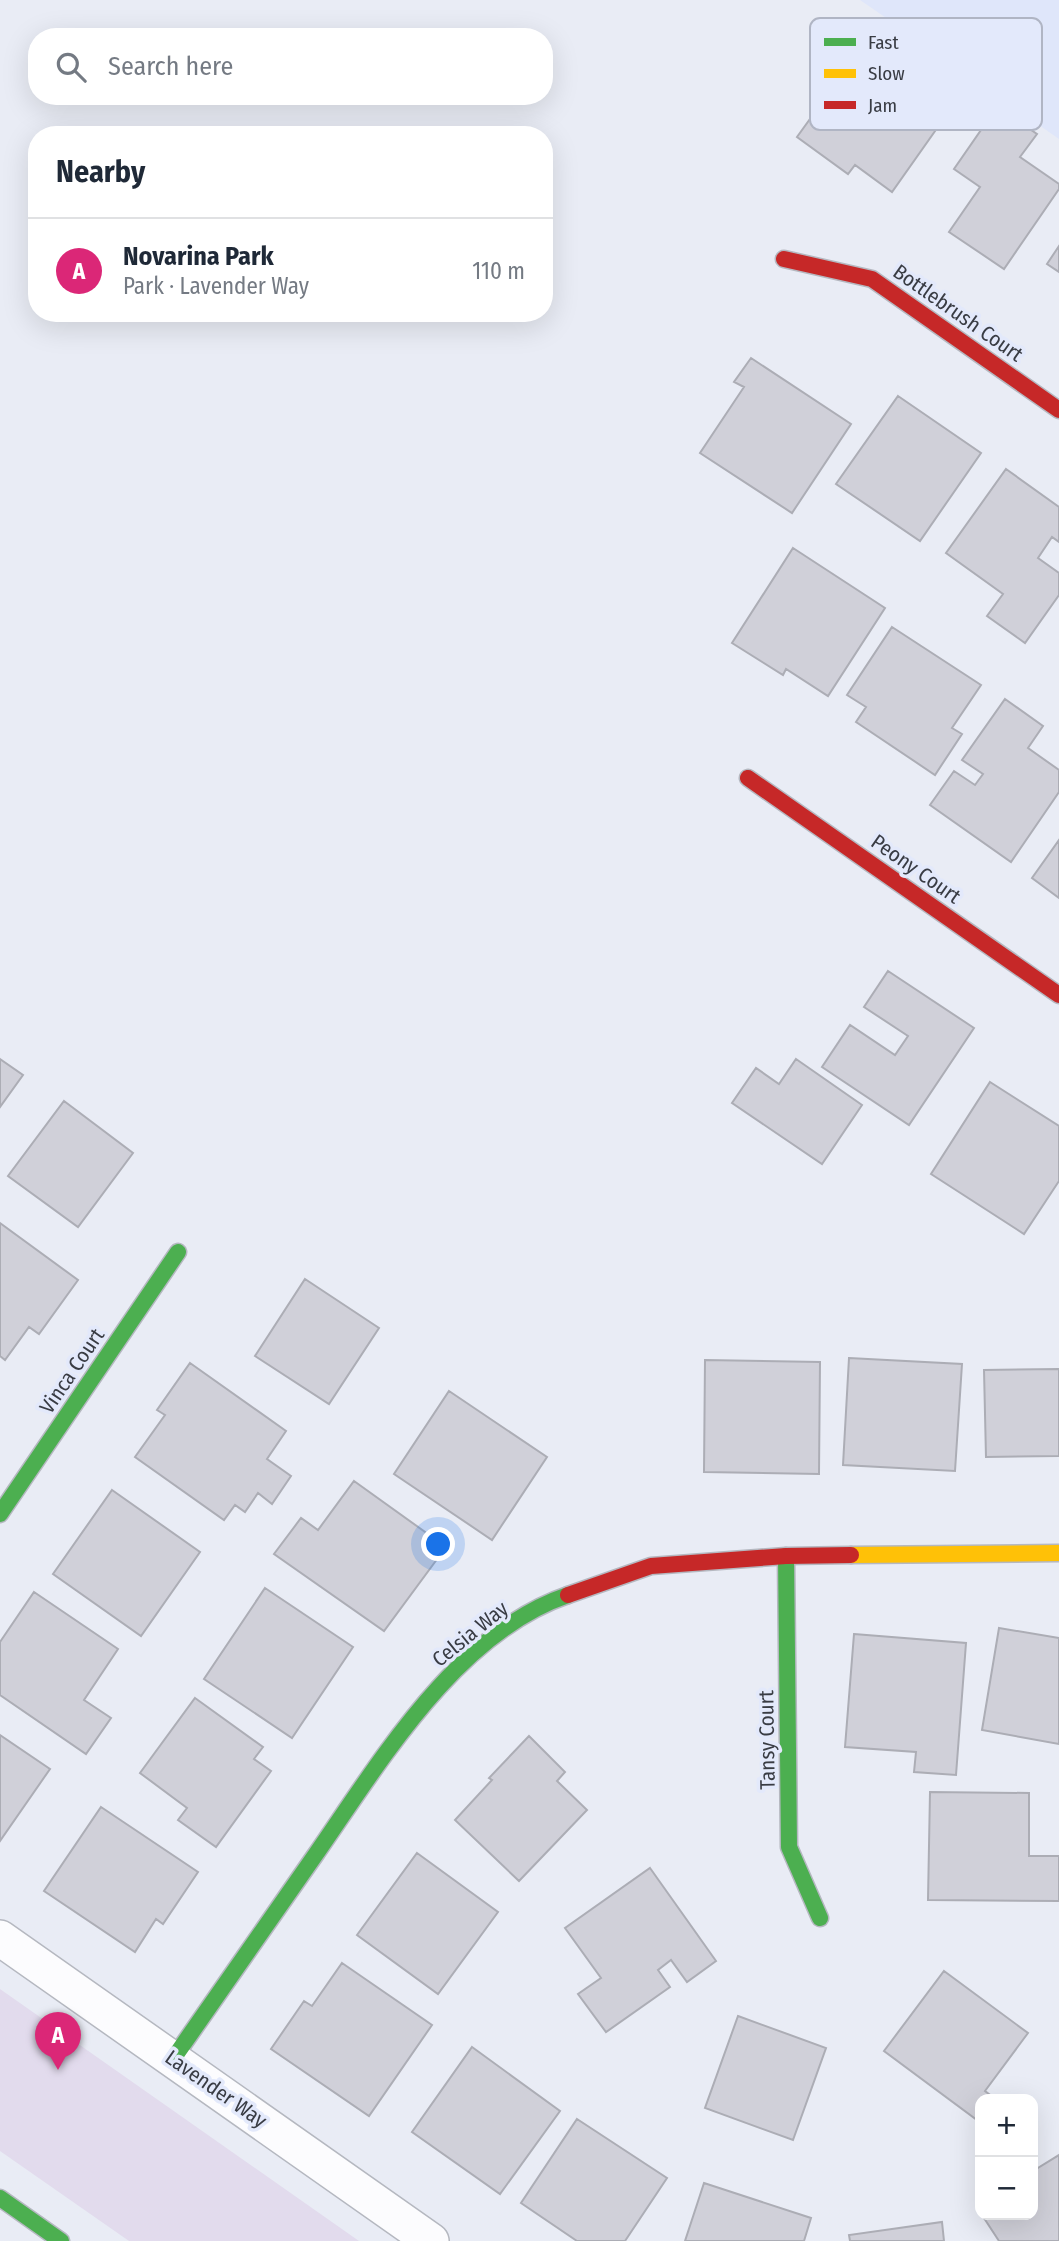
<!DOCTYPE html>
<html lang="en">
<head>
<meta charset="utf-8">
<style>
  :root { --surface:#fff; --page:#f6f6f7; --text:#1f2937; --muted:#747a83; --line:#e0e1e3; --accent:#db2777 }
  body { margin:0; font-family:"Fira Sans Condensed",sans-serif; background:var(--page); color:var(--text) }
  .controls { position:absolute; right:21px; bottom:21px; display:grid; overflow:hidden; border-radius:14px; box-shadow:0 7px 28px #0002 }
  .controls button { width:63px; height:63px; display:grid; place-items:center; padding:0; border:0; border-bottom:2px solid var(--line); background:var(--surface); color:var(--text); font:35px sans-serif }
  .you { position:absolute; left:439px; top:1545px; width:24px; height:24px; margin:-18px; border:5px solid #fff; border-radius:50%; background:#1a73e8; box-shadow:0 0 0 10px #1a73e833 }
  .badge { display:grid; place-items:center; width:46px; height:46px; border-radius:50%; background:var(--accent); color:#fff; font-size:23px; font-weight:700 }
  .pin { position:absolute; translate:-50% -58px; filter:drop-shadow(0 2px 4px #0008) }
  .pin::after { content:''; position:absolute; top:37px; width:24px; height:21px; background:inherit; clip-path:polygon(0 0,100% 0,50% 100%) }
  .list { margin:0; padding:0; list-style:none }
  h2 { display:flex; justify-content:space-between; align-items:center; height:91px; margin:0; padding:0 28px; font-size:30px }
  h2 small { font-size:23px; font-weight:400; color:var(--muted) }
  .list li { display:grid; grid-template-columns:46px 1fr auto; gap:21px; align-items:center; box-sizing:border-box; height:105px; padding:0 28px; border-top:2px solid var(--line) }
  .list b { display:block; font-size:26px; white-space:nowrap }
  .list p { margin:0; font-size:23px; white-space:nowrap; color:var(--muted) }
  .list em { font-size:23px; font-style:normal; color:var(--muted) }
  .icon { flex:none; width:38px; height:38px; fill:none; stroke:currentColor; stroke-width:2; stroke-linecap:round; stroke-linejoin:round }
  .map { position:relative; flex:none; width:1059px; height:2241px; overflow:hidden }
  .search { position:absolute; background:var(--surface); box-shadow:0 7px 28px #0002; left:28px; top:28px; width:525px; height:77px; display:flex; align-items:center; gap:18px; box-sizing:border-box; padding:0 24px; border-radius:28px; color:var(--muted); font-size:26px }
  .panel { position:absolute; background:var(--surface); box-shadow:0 7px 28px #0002; left:28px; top:126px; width:525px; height:196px; border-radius:28px }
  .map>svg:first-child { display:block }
  .built { fill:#dfe6fa }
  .green { fill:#e2dbed }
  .building { fill:#d0d0d9; stroke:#acadb5; stroke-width:2 }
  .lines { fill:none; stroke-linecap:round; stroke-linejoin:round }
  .street-casing { stroke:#b5b8c0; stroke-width:38 }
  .fast-casing { stroke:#b5b8c0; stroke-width:19 }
  .slow-casing { stroke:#b5b8c0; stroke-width:19 }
  .jam-casing { stroke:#b5b8c0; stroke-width:19 }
  .street { stroke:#fcfcfe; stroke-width:35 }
  .fast { stroke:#4caf50; stroke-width:16 }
  .slow { stroke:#ffc107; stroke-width:16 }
  .jam { stroke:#c62828; stroke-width:16 }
  .labels { text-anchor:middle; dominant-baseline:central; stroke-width:7; stroke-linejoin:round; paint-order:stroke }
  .street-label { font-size:21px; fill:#393c44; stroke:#e3e9fb }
  .key { fill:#e3e9fb; stroke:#b0b5c4; stroke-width:2 }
  .key-label { font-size:19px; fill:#393c44 }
</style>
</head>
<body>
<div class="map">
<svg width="1059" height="2241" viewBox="0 0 1059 2241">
  <rect width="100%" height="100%" fill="#e9ecf5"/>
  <path class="built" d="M 860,0 L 1059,0 L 1059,139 L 879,13 Z"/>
  <path class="green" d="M 0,1989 L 359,2241 L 129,2241 L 0,2151 Z"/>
  <path class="building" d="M 864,44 L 952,107 L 892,192 L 855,165 L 848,174 L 797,137 Z
    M 997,107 L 1037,134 L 1020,157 L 1059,184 L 1059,189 L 1004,269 L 949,232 L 980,187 L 954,169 Z
    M 1059,246 L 1059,272 L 1047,264 Z
    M 751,358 L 851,424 L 792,513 L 700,453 L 744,387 L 734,382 Z
    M 898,396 L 981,453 L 920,541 L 836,484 Z
    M 1006,469 L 1059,507 L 1059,542 L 1052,537 L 1038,558 L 1059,573 L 1059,595 L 1025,643 L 987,616 L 1003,594 L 946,553 Z
    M 793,548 L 885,608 L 828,696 L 786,669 L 783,675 L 732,643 Z
    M 892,627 L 981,685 L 952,728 L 962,734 L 935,775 L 856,722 L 866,707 L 847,695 Z
    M 1005,699 L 1043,726 L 1028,748 L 1059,770 L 1059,792 L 1011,862 L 930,805 L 954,771 L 975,785 L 983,774 L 962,760 Z
    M 1059,840 L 1059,898 L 1032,878 Z
    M 888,971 L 974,1028 L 909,1125 L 822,1067 L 850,1025 L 895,1055 L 908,1036 L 864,1007 Z
    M 0,1059 L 23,1075 L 0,1107 Z
    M 796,1059 L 862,1105 L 822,1164 L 732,1103 L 756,1068 L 779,1084 Z
    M 990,1082 L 1059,1126 L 1059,1181 L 1024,1234 L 931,1174 Z
    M 64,1101 L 133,1153 L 78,1227 L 8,1176 Z
    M 0,1223 L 78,1280 L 39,1334 L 29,1327 L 5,1360 L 0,1356 Z
    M 305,1279 L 379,1328 L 329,1404 L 255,1356 Z
    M 849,1358 L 962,1364 L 955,1471 L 843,1465 Z
    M 705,1360 L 820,1362 L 819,1474 L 704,1472 Z
    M 190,1363 L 286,1431 L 267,1459 L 291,1476 L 272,1504 L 258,1493 L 245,1512 L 235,1505 L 224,1520 L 135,1457 L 165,1415 L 157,1410 Z
    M 1059,1369 L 1059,1456 L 986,1457 L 984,1370 Z
    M 449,1391 L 547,1457 L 492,1540 L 394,1474 Z
    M 354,1481 L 446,1547 L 384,1631 L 274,1554 L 301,1518 L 318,1530 Z
    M 112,1490 L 200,1552 L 141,1636 L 53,1574 Z
    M 265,1588 L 353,1647 L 292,1738 L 204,1679 Z
    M 34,1592 L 118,1649 L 84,1700 L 111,1718 L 86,1754 L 0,1695 L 0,1642 Z
    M 999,1628 L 1059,1638 L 1059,1744 L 982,1730 Z
    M 854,1634 L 966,1643 L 956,1775 L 914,1772 L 916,1752 L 845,1747 Z
    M 195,1698 L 263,1747 L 254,1759 L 271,1771 L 216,1847 L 178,1820 L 187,1808 L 140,1773 Z
    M 0,1735 L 50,1769 L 0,1841 Z
    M 529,1736 L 565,1772 L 557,1781 L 587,1810 L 519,1881 L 455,1820 L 492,1780 L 489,1778 Z
    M 930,1792 L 1029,1793 L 1029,1856 L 1059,1856 L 1059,1901 L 928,1900 Z
    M 101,1807 L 198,1872 L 163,1924 L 156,1919 L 135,1952 L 44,1891 Z
    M 417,1853 L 498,1912 L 438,1994 L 357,1935 Z
    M 650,1868 L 716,1961 L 687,1982 L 671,1960 L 658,1970 L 670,1987 L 606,2032 L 578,1994 L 601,1978 L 565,1928 Z
    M 342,1963 L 432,2025 L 369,2116 L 271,2049 L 304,2001 L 312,2006 Z
    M 944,1971 L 1028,2033 L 985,2091 L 994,2098 L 980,2099 L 980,2116 L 977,2120 L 884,2051 Z
    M 738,2016 L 826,2048 L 793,2140 L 705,2108 Z
    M 472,2047 L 560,2111 L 500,2194 L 412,2132 Z
    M 577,2119 L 667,2178 L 625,2241 L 577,2241 L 521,2203 Z
    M 1059,2155 L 1059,2241 L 999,2241 L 982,2215 L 1033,2215 L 1033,2171 Z
    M 704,2183 L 811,2218 L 804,2241 L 685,2241 Z
    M 942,2222 L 944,2241 L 850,2241 L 849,2235 Z"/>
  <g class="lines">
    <defs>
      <path id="street" d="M 0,1938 L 431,2241"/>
      <path id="fast" d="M 0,1514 L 178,1252
        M 786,1556 L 789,1847 L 820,1918
        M 173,2059 C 221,1991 268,1922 316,1854 C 380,1762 456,1633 568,1595
        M 0,2198 L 61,2241"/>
      <path id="slow" d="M 851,1555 L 1059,1553"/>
      <path id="jam" d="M 784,259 L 872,279 L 1059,410
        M 748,778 L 1059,995
        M 568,1595 L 651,1566 L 786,1556 L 851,1555"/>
    </defs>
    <use href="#street" class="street-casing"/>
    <use href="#fast" class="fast-casing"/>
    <use href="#slow" class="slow-casing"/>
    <use href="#jam" class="jam-casing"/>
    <use href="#street" class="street"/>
    <use href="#fast" class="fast"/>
    <use href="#slow" class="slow"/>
    <use href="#jam" class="jam"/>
  </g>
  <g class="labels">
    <g class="street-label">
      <text transform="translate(958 313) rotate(35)">Bottlebrush Court</text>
      <text transform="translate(916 869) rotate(35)">Peony Court</text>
      <text transform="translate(72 1371) rotate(-56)">Vinca Court</text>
      <text transform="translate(470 1634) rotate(-39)">Celsia Way</text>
      <text transform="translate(767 1740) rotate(-91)">Tansy Court</text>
      <text transform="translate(216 2089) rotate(35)">Lavender Way</text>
    </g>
  </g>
  <rect x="810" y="18" width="232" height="112" rx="10" class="key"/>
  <rect x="824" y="38" width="32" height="8" fill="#4caf50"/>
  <rect x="824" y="69" width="32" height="9" fill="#ffc107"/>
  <rect x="824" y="101" width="32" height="8" fill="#c62828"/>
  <g class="key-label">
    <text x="868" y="49">Fast</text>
    <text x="868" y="80">Slow</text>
    <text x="868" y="112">Jam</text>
  </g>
</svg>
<div class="controls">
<button>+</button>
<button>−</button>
</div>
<div class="you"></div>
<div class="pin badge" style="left:58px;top:2070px">A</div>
<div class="search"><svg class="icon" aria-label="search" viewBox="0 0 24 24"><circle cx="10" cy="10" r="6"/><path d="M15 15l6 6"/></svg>Search here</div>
<section class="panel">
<h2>Nearby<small></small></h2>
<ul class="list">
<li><span class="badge">A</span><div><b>Novarina Park</b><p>Park · Lavender Way</p></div><em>110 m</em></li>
</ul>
</section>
</div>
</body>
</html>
